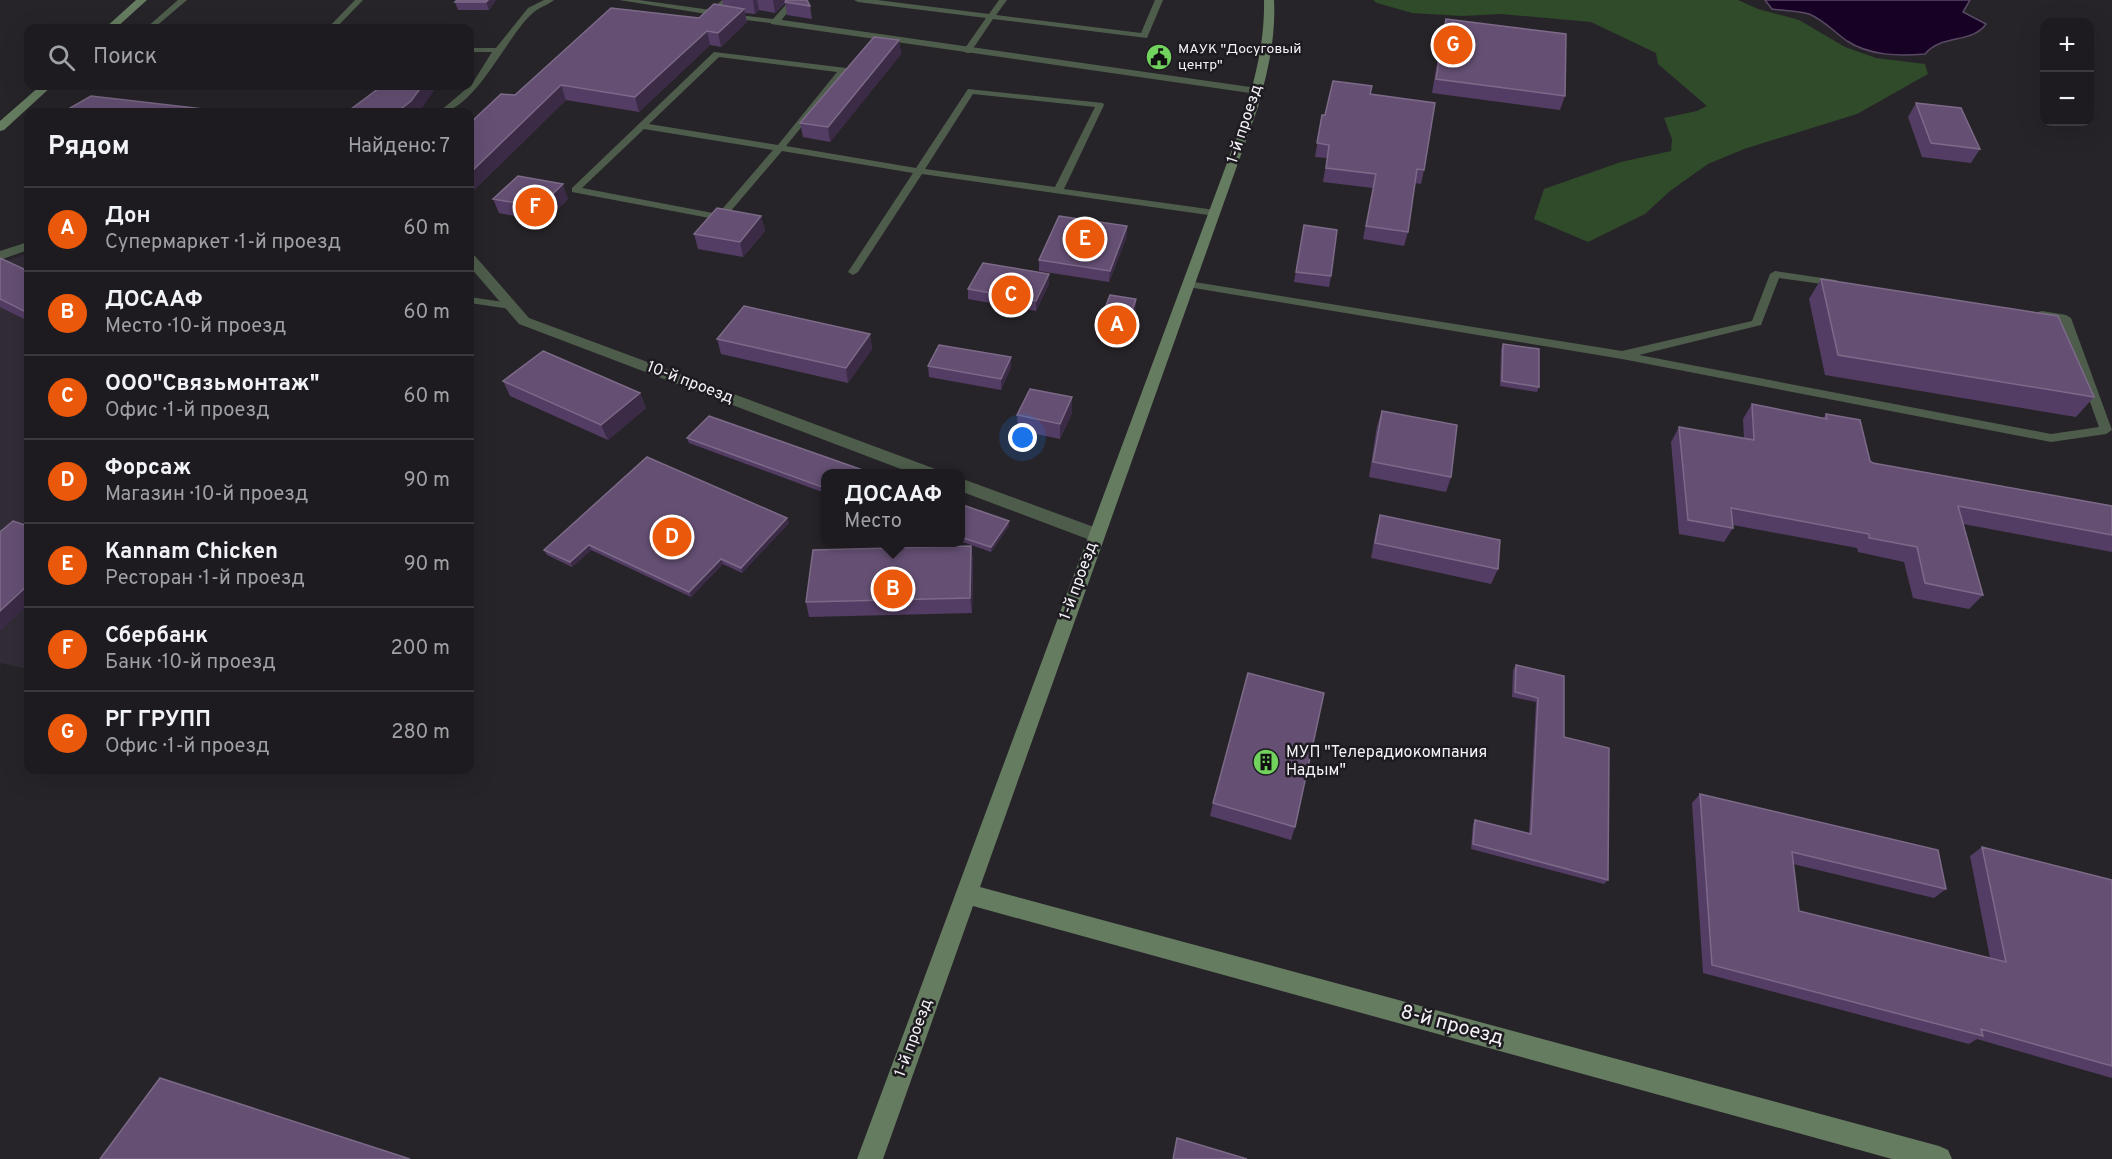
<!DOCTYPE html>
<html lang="ru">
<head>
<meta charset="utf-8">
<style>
  :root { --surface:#1d1b1f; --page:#252428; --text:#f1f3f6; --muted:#a0a1a4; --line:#3b393d; --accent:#ea580c }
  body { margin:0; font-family:Overpass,sans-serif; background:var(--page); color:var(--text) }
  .controls { position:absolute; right:18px; top:18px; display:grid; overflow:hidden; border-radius:12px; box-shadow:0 6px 24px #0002 }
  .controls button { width:54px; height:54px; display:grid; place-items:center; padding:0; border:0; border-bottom:2px solid var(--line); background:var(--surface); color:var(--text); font:30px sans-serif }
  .you { position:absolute; left:1023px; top:438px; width:21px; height:21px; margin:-15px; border:4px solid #fff; border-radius:50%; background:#1a73e8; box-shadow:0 0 0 9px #1a73e833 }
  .badge { display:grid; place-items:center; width:39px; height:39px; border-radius:50%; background:var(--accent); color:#fff; font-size:20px; font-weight:700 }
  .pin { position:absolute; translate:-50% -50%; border:3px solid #fff; box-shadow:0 2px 6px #0006 }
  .popup { position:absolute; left:821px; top:469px; width:144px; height:78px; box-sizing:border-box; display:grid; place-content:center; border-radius:12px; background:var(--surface); filter:drop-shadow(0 2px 4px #0005); font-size:20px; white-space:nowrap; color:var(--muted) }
  .popup b { font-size:22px; color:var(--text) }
  .popup::after { content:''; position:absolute; left:50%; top:100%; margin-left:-12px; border:12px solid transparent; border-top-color:var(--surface) }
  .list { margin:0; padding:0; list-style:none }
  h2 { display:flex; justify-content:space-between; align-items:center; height:78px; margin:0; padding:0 24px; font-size:26px }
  h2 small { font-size:20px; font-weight:400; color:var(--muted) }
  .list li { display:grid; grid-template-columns:39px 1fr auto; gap:18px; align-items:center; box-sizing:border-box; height:84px; padding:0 24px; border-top:2px solid var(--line) }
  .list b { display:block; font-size:22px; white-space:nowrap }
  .list p { margin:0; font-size:20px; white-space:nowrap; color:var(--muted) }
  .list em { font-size:20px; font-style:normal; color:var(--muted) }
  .icon { flex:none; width:33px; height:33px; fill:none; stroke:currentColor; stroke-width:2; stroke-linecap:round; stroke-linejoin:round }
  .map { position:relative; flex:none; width:2112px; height:1159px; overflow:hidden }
  .search { position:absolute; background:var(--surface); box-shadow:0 6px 24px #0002; left:24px; top:24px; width:450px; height:66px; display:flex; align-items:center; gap:15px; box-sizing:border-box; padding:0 21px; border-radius:12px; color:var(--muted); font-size:22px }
  .panel { position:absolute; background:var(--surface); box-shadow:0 6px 24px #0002; left:24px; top:108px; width:450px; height:666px; border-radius:12px }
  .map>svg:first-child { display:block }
  .built { fill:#322c37 }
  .green { fill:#2f4b2a }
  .water { fill:#170125; stroke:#594964; stroke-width:1.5 }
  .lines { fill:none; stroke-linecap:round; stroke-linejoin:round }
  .lane { fill:#4e5d4b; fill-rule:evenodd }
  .street { fill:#4e5d4b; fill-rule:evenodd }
  .secondary { fill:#657c60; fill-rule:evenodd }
  .wall { fill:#543d64 }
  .shaded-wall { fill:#3b2b46 }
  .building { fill:#655074; stroke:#7c6a88; stroke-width:1.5 }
  .labels { text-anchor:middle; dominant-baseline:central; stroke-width:5; stroke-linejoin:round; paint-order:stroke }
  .far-poi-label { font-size:14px; fill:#f4f2f6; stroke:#1d1a20; text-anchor:start }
  .street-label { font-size:16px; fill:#f4f2f6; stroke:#1d1a20 }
  .poi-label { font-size:16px; fill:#f4f2f6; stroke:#1d1a20; text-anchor:start }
  .near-street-label { font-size:20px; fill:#f4f2f6; stroke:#1d1a20 }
</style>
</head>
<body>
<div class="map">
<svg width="2112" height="1159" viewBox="0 0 2112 1159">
  <rect width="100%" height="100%" fill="#272429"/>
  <path class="built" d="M 28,253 L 28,669 L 0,663 L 0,263 Z"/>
  <path class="green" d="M 1373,0 L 1738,0 L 1758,9 L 1799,20 L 1845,47 L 1876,58 L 1925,64 L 1928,74 L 1857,114 L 1744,149 L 1708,164 L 1670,191 L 1645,214 L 1588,242 L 1534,219 L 1544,189 L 1621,162 L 1671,151 L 1672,139 L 1664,118 L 1697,111 L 1707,106 L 1658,64 L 1656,53 L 1591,22 L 1501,14 L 1462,16 L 1412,13 L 1377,3 Z"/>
  <path class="water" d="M 1765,0 L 1970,0 L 1963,12 L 1986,24 C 1972,44 1941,34 1925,54 C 1899,56 1870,56 1847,41 C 1834,32 1824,20 1809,14 C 1797,10 1784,11 1772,9 Z"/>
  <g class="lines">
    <path class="lane" d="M 178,0 L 187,0 L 154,28 L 146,28 Z
      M 355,0 L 363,0 L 336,28 L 328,28 Z
      M 544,0 L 554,0 C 548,5 540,7 534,12 C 507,34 475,112 439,112 L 472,84 L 492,52 L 470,52 L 470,48 L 496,48 L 528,8 Z
      M 619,0 L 639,0 L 711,10 L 722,0 L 731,0 L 713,15 Z
      M 790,0 L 798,0 L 778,24 L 730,18 L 726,16 L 730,14 L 773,19 Z
      M 854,0 L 877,0 L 989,14 L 999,0 L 1007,0 L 996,15 L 1141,33 L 1155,0 L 1163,0 L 1147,38 L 993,19 L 970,53 L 967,53 L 963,51 L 986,18 L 858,2 Z
      M 714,52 L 846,68 L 846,72 L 786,146 L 916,168 L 968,89 L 1103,103 L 1104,105 L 1064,189 L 1215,210 L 1220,213 L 1215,216 L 922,174 L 858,272 L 853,275 L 848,272 L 913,173 L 782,151 L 724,219 L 720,220 L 572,192 L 572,188 ZM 719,57 L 837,72 L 778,145 L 649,124 ZM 973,94 L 1095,107 L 1055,187 L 925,169 ZM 644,129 L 773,150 L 718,214 L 582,188 Z
      M 1775,271 L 1836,280 L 1841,283 L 1836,286 L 1779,278 L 1761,325 L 1639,355 L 2051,434 L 2099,427 L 2061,321 L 2038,316 L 2038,312 L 2042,311 L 2066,315 L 2071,318 L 2112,430 L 2106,434 L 2051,442 L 1622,359 L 1188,287 L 1183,284 L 1188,281 L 1622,351 L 1752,321 L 1770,274 Z
      M 470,297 L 510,303 L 515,306 L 510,309 L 470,303 Z"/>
    <path class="street" d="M 775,19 L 1257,88 L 1263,91 L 1257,94 L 771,24 L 771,20 Z
      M 28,242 L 28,250 L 0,260 L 0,251 Z
      M 470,255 L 475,256 L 529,318 L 938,470 L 940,474 L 914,474 L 519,324 L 470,267 Z
      M 960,478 L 1102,530 L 1105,535 L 1102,540 L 1096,541 L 1090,540 L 960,491 Z"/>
    <path class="secondary" d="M 136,0 L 147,0 L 116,28 L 105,28 Z
      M 1264,0 L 1274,0 C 1276,37 1268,71 1258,107 L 980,887 L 1939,1146 L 1948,1150 L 1952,1159 L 1892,1159 L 973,906 L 883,1159 L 857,1159 L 1237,136 C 1252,91 1265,48 1264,0 Z
      M 40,86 L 52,86 L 4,130 L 0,131 L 0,121 Z"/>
  </g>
  <path class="wall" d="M 457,0 L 496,0 L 489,10 L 458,10 L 455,2 Z
    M 722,0 L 807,0 L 810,6 L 812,19 L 787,15 L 785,3 L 775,13 L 759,10 L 755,14 L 745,13 L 747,22 L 721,47 L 710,45 L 639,112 L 566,100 L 470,194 L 470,123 L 515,95 L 699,18 L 723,5 Z
    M 1446,19 L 1565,96 L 1560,110 L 1432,93 L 1442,33 Z
    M 899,40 L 901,54 L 830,142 L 803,137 L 800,123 Z
    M 1370,94 L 1424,170 L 1421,184 L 1415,183 L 1408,232 L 1404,246 L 1363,239 L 1373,188 L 1323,182 L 1327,158 L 1315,157 L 1322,115 L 1325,115 Z
    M 1916,103 L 1980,149 L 1971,163 L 1922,157 L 1908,117 Z
    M 493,199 L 568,199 L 544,222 L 499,213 Z
    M 761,216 L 765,231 L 743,257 L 698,249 L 694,234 Z
    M 1304,225 L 1331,276 L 1329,287 L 1294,282 Z
    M 1127,236 L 1109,282 L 1039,271 L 1039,260 Z
    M 0,258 L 28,271 L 28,321 L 0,307 Z
    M 1821,279 L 2094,397 L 2076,417 L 1825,375 L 1809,299 Z
    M 1049,284 L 1036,311 L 968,299 L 968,289 Z
    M 1136,299 L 1135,314 L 1126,340 L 1100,336 L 1100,321 Z
    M 870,334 L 872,349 L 848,383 L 721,354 L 717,339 Z
    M 1503,344 L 1539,387 L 1537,392 L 1500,386 L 1501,349 Z
    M 928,366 L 1011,367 L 1001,390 L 929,377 Z
    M 503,381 L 640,393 L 646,408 L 608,440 L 510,396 Z
    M 1752,404 L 1823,418 L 1826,414 L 1870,461 L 1873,463 L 2112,506 L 2112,552 L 1963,524 L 1983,595 L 1969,609 L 1913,598 L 1904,562 L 1858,552 L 1857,548 L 1733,525 L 1733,528 L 1724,542 L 1679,534 L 1671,442 L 1679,427 L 1744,439 L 1743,419 Z
    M 1382,411 L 1451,477 L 1446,492 L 1369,477 L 1377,426 Z
    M 1072,413 L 1060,439 L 1018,430 L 1017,415 Z
    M 687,438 L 825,474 L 825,493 L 689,443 Z
    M 960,504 L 1009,526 L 991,552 L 960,541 Z
    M 1380,515 L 1498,569 L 1491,584 L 1371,558 L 1376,530 Z
    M 789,523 L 742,573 L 723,564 L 691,597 L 591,550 L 572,567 L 547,555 L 544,550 Z
    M 971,546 L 973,561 L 972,613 L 809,617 L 806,602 Z
    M 1516,665 L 1564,676 L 1564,737 L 1608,880 L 1604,884 L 1471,849 L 1473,824 L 1475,820 L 1529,834 L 1536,702 L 1512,697 L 1513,670 Z
    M 1700,794 L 1946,889 L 1934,898 L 1793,864 L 1799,911 L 1990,958 L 1970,856 L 1982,847 L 2112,880 L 2112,1078 L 1977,1039 L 1969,1044 L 1703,973 L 1692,803 Z
    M 1213,803 L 1295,827 L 1291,840 L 1210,816 Z"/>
  <path class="shaded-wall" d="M 488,0 L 496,0 L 489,10 L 486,2 Z
    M 754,0 L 757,0 L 759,10 L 755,14 L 753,1 Z
    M 773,0 L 787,0 L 775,13 Z
    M 744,9 L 747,22 L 721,47 L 718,33 Z
    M 707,31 L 710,45 L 639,112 L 635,97 Z
    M 899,40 L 901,54 L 830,142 L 828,127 Z
    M 561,85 L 566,100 L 470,194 L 470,173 Z
    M 422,86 L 432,86 L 434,91 L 419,112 L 397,112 Z
    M 563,184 L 568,199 L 544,222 L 539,207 Z
    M 761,216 L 765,231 L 743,257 L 740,242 Z
    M 1127,226 L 1127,236 L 1109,282 L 1110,271 Z
    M 1049,274 L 1049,284 L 1036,311 L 1036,301 Z
    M 1136,299 L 1135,314 L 1126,340 L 1127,325 Z
    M 870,334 L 872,349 L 848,383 L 846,368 Z
    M 1011,357 L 1011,367 L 1001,390 L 1001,379 Z
    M 640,393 L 646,408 L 608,440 L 601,425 Z
    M 1072,397 L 1072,413 L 1060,439 L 1060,424 Z
    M 787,518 L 789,523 L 742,573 L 741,568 Z
    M 1009,521 L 1009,526 L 991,552 L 991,547 Z
    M 589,545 L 591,550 L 572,567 L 570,562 Z
    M 971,546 L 973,561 L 972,613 L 970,598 Z
    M 721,559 L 723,564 L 691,597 L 689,592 Z
    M 28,585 L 28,605 L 0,631 L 0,611 Z"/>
  <path class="building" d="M 457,0 L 488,0 L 486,2 L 455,2 Z
    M 786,0 L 807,0 L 810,6 L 785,2 Z
    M 714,4 L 744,9 L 718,33 L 707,31 L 635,97 L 561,85 L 470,173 L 470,123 L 501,94 L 515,95 L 611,8 L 699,18 Z
    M 1446,19 L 1566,34 L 1565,96 L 1436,79 Z
    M 874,37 L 899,40 L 828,127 L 800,123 Z
    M 1333,81 L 1372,86 L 1370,94 L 1435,103 L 1424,170 L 1417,169 L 1408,232 L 1366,226 L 1376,174 L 1326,168 L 1329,145 L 1317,143 L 1322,115 L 1325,115 Z
    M 382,86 L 422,86 L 411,101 L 397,112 L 347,112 Z
    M 91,96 L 204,109 L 201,112 L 63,112 Z
    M 1916,103 L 1961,108 L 1980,149 L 1931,143 Z
    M 518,176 L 563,184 L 539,207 L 493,199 Z
    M 717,208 L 761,216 L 740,242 L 694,234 Z
    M 1059,216 L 1127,226 L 1110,271 L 1039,260 Z
    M 1304,225 L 1337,230 L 1331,276 L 1296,272 Z
    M 0,258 L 28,271 L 28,313 L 0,299 Z
    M 983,263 L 1049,274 L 1036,301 L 968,289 Z
    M 1821,279 L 2058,316 L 2094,397 L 1838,355 Z
    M 1110,295 L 1136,299 L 1127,325 L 1100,321 Z
    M 744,306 L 870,334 L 846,368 L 717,339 Z
    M 1503,344 L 1539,349 L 1539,387 L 1502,381 Z
    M 939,345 L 1011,357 L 1001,379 L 928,366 Z
    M 543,351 L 640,393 L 601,425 L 503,381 Z
    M 1030,389 L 1072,397 L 1060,424 L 1017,415 Z
    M 1752,404 L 1827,419 L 1826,414 L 1860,420 L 1870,461 L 1873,463 L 2112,506 L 2112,535 L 1958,506 L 1983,595 L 1925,583 L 1917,547 L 1869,538 L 1869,534 L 1731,508 L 1733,528 L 1688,520 L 1679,427 L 1754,440 Z
    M 1382,411 L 1457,425 L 1451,477 L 1373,462 Z
    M 709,416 L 874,474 L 825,474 L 825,488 L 687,438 Z
    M 647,457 L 787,518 L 741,568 L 721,559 L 689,592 L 589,545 L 570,562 L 544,550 Z
    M 960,504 L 1009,521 L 991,547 L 960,537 Z
    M 1380,515 L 1500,540 L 1498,569 L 1375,543 Z
    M 13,521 L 28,526 L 28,585 L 0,611 L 0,532 Z
    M 971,546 L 970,598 L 806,602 L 813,550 Z
    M 1516,665 L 1564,676 L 1564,737 L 1609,748 L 1608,880 L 1473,844 L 1475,820 L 1531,834 L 1538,698 L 1515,692 Z
    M 1248,673 L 1324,693 L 1295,827 L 1213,803 Z
    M 1700,794 L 1938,850 L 1946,889 L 1792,852 L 1799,911 L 2006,962 L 1982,847 L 2112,880 L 2112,1066 L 1981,1029 L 1983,1036 L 1712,965 Z
    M 160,1078 L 410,1159 L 100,1159 Z
    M 1177,1138 L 1247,1159 L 1173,1159 Z"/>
  <defs>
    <symbol id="civic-disc" viewBox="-11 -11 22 22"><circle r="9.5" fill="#72d25e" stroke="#1d1a20"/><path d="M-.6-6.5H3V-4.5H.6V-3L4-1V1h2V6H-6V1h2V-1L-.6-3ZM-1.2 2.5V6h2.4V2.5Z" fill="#111"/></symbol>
    <symbol id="building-disc" viewBox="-11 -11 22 22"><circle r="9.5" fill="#72d25e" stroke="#1d1a20"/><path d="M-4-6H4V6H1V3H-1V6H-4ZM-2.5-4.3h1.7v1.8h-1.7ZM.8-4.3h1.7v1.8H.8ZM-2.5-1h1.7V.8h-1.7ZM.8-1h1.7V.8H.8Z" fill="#111"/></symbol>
  </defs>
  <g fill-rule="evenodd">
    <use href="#civic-disc" x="1144" y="42" width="30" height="30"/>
    <use href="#building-disc" x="1251" y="747" width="30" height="30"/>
  </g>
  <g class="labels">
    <g class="far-poi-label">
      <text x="1178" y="49">МАУК "Досуговый<tspan x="1178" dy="16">центр"</tspan></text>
    </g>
    <g class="street-label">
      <text transform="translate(1245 124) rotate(-72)">1-й проезд</text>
      <text transform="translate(690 383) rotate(21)">10-й проезд</text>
      <text transform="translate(1079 581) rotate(-70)">1-й проезд</text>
      <text transform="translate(914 1038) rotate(-70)">1-й проезд</text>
    </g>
    <g class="poi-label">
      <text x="1286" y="753">МУП "Телерадиокомпания<tspan x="1286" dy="18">Надым"</tspan></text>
    </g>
    <g class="near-street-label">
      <text transform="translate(1452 1026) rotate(15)">8-й проезд</text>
    </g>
  </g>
</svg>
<div class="controls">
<button>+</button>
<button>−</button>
</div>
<div class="you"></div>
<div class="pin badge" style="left:1117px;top:325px">A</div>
<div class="pin badge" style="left:893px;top:589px">B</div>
<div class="popup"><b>ДОСААФ</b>Место</div>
<div class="pin badge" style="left:1011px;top:295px">C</div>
<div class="pin badge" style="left:672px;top:537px">D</div>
<div class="pin badge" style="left:1085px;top:239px">E</div>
<div class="pin badge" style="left:535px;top:207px">F</div>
<div class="pin badge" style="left:1453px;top:45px">G</div>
<div class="search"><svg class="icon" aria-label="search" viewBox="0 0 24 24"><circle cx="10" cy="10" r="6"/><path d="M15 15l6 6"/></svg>Поиск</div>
<section class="panel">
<h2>Рядом<small>Найдено: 7</small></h2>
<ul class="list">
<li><span class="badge">A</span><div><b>Дон</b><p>Супермаркет · 1-й проезд</p></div><em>60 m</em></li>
<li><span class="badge">B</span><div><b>ДОСААФ</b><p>Место · 10-й проезд</p></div><em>60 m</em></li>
<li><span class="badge">C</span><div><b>ООО&quot;Связьмонтаж&quot;</b><p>Офис · 1-й проезд</p></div><em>60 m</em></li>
<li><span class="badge">D</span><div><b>Форсаж</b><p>Магазин · 10-й проезд</p></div><em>90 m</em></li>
<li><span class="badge">E</span><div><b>Kannam Chicken</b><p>Ресторан · 1-й проезд</p></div><em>90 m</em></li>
<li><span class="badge">F</span><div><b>Сбербанк</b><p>Банк · 10-й проезд</p></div><em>200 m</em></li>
<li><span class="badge">G</span><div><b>РГ ГРУПП</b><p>Офис · 1-й проезд</p></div><em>280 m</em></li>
</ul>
</section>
</div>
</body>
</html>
